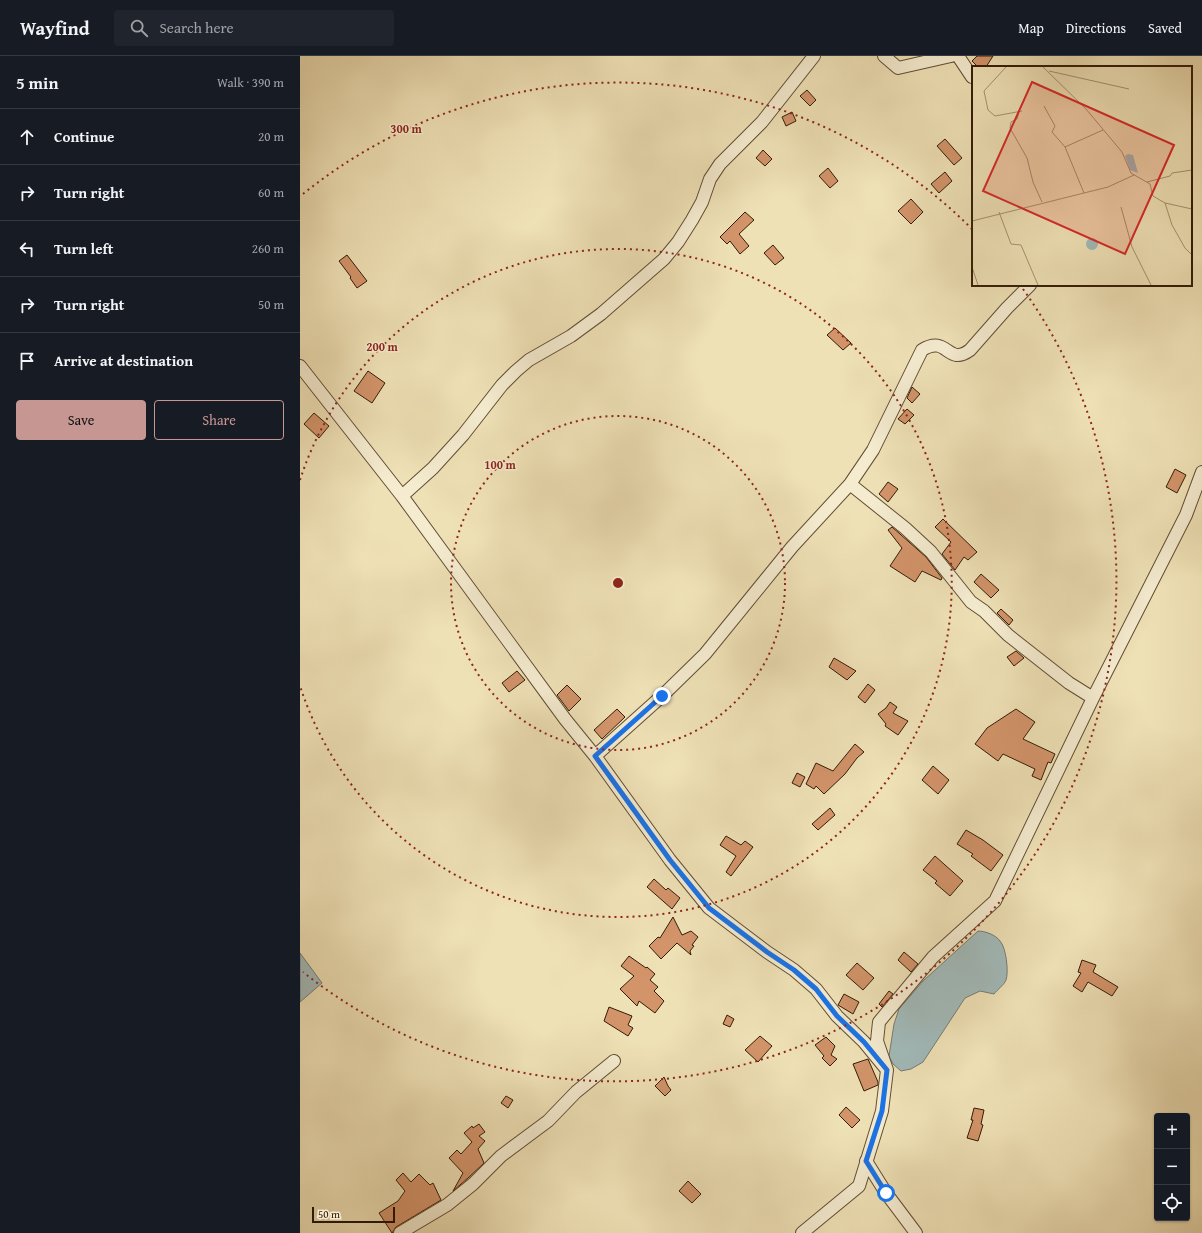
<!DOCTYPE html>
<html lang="en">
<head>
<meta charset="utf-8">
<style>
  :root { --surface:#171b24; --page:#20242c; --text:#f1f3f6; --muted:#9ea1a6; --line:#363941; --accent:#c59692 }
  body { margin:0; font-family:"Gentium Book Plus",serif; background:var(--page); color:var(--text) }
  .controls { position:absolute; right:12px; bottom:12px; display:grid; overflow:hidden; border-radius:4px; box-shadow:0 1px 3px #0004 }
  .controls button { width:36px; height:36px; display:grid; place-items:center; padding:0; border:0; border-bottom:1px solid var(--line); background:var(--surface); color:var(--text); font:20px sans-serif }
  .scale { position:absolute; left:12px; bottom:10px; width:83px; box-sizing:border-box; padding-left:4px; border:2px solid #331c07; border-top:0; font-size:11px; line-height:14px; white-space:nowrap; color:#331c07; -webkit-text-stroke:3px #f5ecd0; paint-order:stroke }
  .stop { position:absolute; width:12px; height:12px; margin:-9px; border:3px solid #1a73e8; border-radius:50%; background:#fff }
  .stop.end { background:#1a73e8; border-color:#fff; box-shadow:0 1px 4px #0008 }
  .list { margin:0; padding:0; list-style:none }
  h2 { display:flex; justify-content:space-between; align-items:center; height:52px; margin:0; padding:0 16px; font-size:17px }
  h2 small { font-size:13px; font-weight:400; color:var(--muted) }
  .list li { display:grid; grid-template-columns:26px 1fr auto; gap:12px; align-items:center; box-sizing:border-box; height:56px; padding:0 16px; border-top:1px solid var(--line) }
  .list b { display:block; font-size:15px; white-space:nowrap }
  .list em { font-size:13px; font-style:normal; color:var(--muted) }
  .actions { display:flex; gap:8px; padding:12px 16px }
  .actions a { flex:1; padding:9px 0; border:1px solid var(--accent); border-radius:4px; text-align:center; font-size:14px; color:var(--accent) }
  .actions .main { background:var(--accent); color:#111 }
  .icon { flex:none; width:22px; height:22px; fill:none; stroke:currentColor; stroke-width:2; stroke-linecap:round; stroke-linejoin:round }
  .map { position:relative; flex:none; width:902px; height:1177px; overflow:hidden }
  header { display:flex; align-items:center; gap:24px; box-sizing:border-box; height:56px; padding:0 20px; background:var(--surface); border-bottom:1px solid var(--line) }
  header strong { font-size:19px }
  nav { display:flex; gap:22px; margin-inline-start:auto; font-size:14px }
  .search { width:280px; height:36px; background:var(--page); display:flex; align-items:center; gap:10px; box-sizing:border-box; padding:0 14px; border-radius:4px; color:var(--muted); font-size:15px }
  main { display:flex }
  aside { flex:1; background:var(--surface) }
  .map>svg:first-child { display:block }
  .water { fill:#a1baba; stroke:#757b72 }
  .building { fill:#d3946a; stroke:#331c07 }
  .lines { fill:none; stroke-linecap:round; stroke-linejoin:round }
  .minor-casing { stroke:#624d33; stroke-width:14 }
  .minor { stroke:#f5ecd0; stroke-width:12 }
  .route { stroke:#1a73e8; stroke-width:5 }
  .ring { fill:none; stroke:#8f2418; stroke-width:2; stroke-dasharray:2 4 }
  .inset-road { fill:none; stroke:#a49270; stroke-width:1 }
  .view { fill:#d62828; fill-opacity:0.15; stroke:#d62828; stroke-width:2 }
  .inset-edge { fill:none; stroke:#331c07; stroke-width:2 }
  .centre { fill:#8f2418; stroke:#f5ecd0; stroke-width:2 }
  .ring-label { font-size:12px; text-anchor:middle; font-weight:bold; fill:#8f2418; stroke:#f5ecd0; stroke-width:3; stroke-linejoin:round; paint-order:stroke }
</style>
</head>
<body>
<header>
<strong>Wayfind</strong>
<div class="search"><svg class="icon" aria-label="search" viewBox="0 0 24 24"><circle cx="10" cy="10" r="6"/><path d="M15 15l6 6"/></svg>Search here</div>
<nav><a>Map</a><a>Directions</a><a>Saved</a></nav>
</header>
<main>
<aside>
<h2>5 min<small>Walk · 390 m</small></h2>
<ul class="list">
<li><svg class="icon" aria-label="ahead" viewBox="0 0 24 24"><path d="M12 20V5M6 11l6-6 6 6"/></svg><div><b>Continue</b></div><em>20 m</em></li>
<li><svg class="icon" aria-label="right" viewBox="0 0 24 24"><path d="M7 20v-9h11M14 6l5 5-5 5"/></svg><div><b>Turn right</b></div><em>60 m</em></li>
<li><svg class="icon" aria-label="left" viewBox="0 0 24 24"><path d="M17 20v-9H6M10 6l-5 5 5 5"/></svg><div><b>Turn left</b></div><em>260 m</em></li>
<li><svg class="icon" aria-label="right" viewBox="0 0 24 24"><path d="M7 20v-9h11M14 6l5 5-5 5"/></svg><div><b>Turn right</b></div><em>50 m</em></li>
<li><svg class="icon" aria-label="arrive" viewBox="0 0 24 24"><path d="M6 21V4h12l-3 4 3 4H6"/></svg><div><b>Arrive at destination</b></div></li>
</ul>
<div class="actions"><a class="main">Save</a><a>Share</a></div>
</aside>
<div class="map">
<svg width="902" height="1177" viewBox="0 0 902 1177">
  <rect width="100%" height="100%" fill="#efe1b6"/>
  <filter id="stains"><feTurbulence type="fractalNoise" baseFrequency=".005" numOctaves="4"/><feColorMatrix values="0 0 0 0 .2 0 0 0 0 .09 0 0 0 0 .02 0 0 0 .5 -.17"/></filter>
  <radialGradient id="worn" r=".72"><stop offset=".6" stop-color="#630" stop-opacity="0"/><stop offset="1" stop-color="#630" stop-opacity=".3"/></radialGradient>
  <path class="water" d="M 678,875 C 685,875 696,879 700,885 C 706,891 709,916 706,924 C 704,929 697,934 694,938 L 680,935 L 665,942 L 623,1006 L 611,1013 L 601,1015 L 593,1008 L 589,1000 L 594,968 L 599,953 L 623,925 Z
    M 0,897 L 22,927 L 0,946 Z"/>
  <path class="building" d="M 677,0 L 693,0 L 686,11 L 678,11 L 672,5 Z
    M 507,34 L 516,44 L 510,50 L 500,40 Z
    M 492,56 L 496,65 L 486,70 L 482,61 Z
    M 645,83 L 662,102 L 654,109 L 637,90 Z
    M 463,94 L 472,103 L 465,110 L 456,102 Z
    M 528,112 L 538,125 L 530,132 L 519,120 Z
    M 645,116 L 652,125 L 639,137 L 631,128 Z
    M 611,143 L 623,156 L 611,168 L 598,155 Z
    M 445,156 L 454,164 L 439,178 L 449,190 L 440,198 L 430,185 L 427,188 L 420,181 Z
    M 473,189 L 484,202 L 475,209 L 464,197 Z
    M 47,199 L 67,225 L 57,232 L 50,222 L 51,221 L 39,205 Z
    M 535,272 L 551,287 L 543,294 L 527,279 Z
    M 68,315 L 85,327 L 72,347 L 54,335 Z
    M 612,331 L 620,338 L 612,347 L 607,342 Z
    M 607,353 L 614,359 L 605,368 L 598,363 Z
    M 14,357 L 29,370 L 19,382 L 4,368 Z
    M 875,413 L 886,419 L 877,437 L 866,431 Z
    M 588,426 L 598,433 L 588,446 L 579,438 Z
    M 643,463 L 677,496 L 668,504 L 664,501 L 655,514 L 642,498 L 651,486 L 635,471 Z
    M 592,471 L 626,501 L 642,522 L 641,524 L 622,515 L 615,526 L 590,510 L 602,492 L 588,474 Z
    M 681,518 L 699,534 L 691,542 L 674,526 Z
    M 701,553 L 713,564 L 709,569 L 697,557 Z
    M 716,595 L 724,602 L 714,610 L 707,601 Z
    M 534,602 L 556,615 L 547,624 L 529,611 Z
    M 217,615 L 225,624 L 209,636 L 202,627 Z
    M 568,628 L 575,634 L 565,647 L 558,641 Z
    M 267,629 L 281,643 L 269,655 L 257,639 Z
    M 590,646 L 597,651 L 593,657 L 608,665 L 598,679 L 585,670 L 586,668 L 578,658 L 586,652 Z
    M 317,653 L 325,661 L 302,683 L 294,674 Z
    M 716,653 L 735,666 L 723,683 L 755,698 L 751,707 L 748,706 L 741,724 L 732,720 L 735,713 L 703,698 L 698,705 L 675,688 L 687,672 Z
    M 555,688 L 564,696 L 557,702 L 545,718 L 524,738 L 516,730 L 514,733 L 506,728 L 516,707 L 533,715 Z
    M 633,710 L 649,724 L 638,738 L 622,724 Z
    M 497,717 L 505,721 L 500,731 L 492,727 Z
    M 530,752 L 535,759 L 518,774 L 512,768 Z
    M 666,774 L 683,784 L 703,799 L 691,815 L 671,800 L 673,798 L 657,788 Z
    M 426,780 L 441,789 L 445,785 L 453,791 L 431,820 L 426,816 L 436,800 L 420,789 Z
    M 635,800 L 663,825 L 650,840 L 635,827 L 637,825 L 623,814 Z
    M 354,823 L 366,834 L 368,832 L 380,842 L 372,853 L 347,831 Z
    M 373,861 L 382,879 L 391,875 L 398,881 L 392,889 L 394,890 L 390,895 L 391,899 L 377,887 L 361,903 L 349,890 L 358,881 L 360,882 Z
    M 604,896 L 618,908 L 611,916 L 598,904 Z
    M 329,900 L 346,912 L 347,911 L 355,918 L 350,924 L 358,931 L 354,935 L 364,945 L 355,957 L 339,945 L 337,950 L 320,933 L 334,920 L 321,910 Z
    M 782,904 L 796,909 L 793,916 L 818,931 L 812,940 L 788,926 L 782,936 L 773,930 L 781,917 L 778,916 Z
    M 557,907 L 574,922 L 563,934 L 546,919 Z
    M 589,935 L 593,938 L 582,951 L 579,948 Z
    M 544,938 L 559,946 L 553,958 L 538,949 Z
    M 309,951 L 332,960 L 328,969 L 333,972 L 328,980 L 304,965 Z
    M 427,959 L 434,963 L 430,971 L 423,968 Z
    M 460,980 L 472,990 L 458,1006 L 445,994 Z
    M 526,981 L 535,990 L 531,999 L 537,1003 L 530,1010 L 522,1002 L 524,1000 L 515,989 Z
    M 568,1003 L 578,1026 L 578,1029 L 564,1035 L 553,1008 Z
    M 364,1021 L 368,1030 L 371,1034 L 365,1040 L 355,1030 Z
    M 206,1040 L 213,1044 L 208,1052 L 201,1047 Z
    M 546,1051 L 560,1064 L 552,1072 L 539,1059 Z
    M 674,1052 L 684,1054 L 681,1068 L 683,1069 L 678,1085 L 667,1082 L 673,1064 L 671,1064 Z
    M 179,1068 L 185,1076 L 179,1080 L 185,1085 L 178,1093 L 184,1107 L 168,1122 L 153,1135 L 163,1117 L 149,1102 L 157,1094 L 161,1098 L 172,1086 L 164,1077 L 172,1070 L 173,1072 Z
    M 103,1117 L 111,1126 L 119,1118 L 130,1129 L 133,1127 L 141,1144 L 96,1171 L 92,1177 L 79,1157 L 98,1145 L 105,1135 L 96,1124 Z
    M 388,1125 L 401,1138 L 392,1147 L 379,1135 Z"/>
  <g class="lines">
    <defs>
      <path id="minor" d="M 584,0 L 598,12 L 651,0
        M 658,0 L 672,21
        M 0,310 L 102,440 L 265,663 L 295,700 L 370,804 L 409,852 L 467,896 L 494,914 L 516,933 L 537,960 L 564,986 L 587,1014
        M 550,428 L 605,472 L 631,496 L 671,546 L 684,555 L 708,579 L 769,627 L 793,642
        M 102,440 L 133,412 L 163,379 L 202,329 L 216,315 L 229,304 L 271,280 L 301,258 L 364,203 L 378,186 L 392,164 L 402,146 L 410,123 L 420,108 L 462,66 L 514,0
        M 295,700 L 362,640 L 405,598 L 492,491 L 550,428 L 573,394 L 622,294 C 648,278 647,311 670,294 L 707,252 L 730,229
        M 566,1105 L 586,1137 L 616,1177
        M 100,1177 L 147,1149 L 173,1128 L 201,1100 L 248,1065 L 276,1036 L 314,1005
        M 502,1177 L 559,1130 L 582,1055 L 587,1014 L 577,985 L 579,966 L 633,901 L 695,845 L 793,642 L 886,459 L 902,416"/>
    </defs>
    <use href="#minor" class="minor-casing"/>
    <use href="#minor" class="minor"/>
  </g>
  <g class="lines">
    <path class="route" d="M 362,640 L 295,700 L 370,804 L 409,852 L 467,896 L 494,914 L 516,933 L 537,960 L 564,986 L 587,1014 L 582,1055 L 566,1105 L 586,1137"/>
  </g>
  <g class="ring">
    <circle cx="318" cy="527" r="167"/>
    <path d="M0 424A334 334 0 1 1 0 630"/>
    <path d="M3 138A501 501 0 0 1 672 173M723 233A501 501 0 0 1 3 916"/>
  </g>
  <g transform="translate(672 10)">
    <rect width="220" height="220" fill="#efe1b6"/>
    <path d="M 156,88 L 161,89 L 166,107 L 158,104 L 153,90 ZM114 178a6 6 0 1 1 12 0a6 6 0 1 1-12 0Z" fill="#a1baba"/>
    <path class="inset-road" d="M 34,1 L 12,25 L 16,44 L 23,50 L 50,45M 71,1 L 114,43 L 150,86 L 159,107 L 178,118 L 181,130 L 193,137 L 200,159 L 213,182 L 220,189M 77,5 L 157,23M 72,40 L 83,60 L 80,66 L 93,81 L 112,127M 47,46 L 45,53 L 39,56 L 38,62 L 55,92 L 61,116 L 70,136M 93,81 L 131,64M 175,116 L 198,110 L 200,107 L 220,104M 193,137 L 220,143M 149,141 L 160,181 L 179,219M 27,146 L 39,178 L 49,179 L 66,219M 0,155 L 136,121 L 162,109M 0,201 L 6,219"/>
    <path class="view" d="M 60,16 L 202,79 L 153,188 L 11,125 Z"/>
    <rect width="220" height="220" class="inset-edge"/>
  </g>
  <circle cx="318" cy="527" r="6" class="centre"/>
  <g class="ring-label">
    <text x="106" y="77">300 m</text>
    <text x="82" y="295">200 m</text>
    <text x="200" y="413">100 m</text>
  </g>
  <rect width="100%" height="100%" filter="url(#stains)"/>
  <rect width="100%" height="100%" fill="url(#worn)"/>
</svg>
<div class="controls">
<button>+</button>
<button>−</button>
<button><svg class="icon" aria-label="locate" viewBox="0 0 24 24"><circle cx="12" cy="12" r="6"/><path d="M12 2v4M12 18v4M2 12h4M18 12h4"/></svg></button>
</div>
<div class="scale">50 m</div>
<div class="stop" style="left:586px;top:1137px"></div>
<div class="stop end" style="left:362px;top:640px"></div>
</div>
</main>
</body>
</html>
